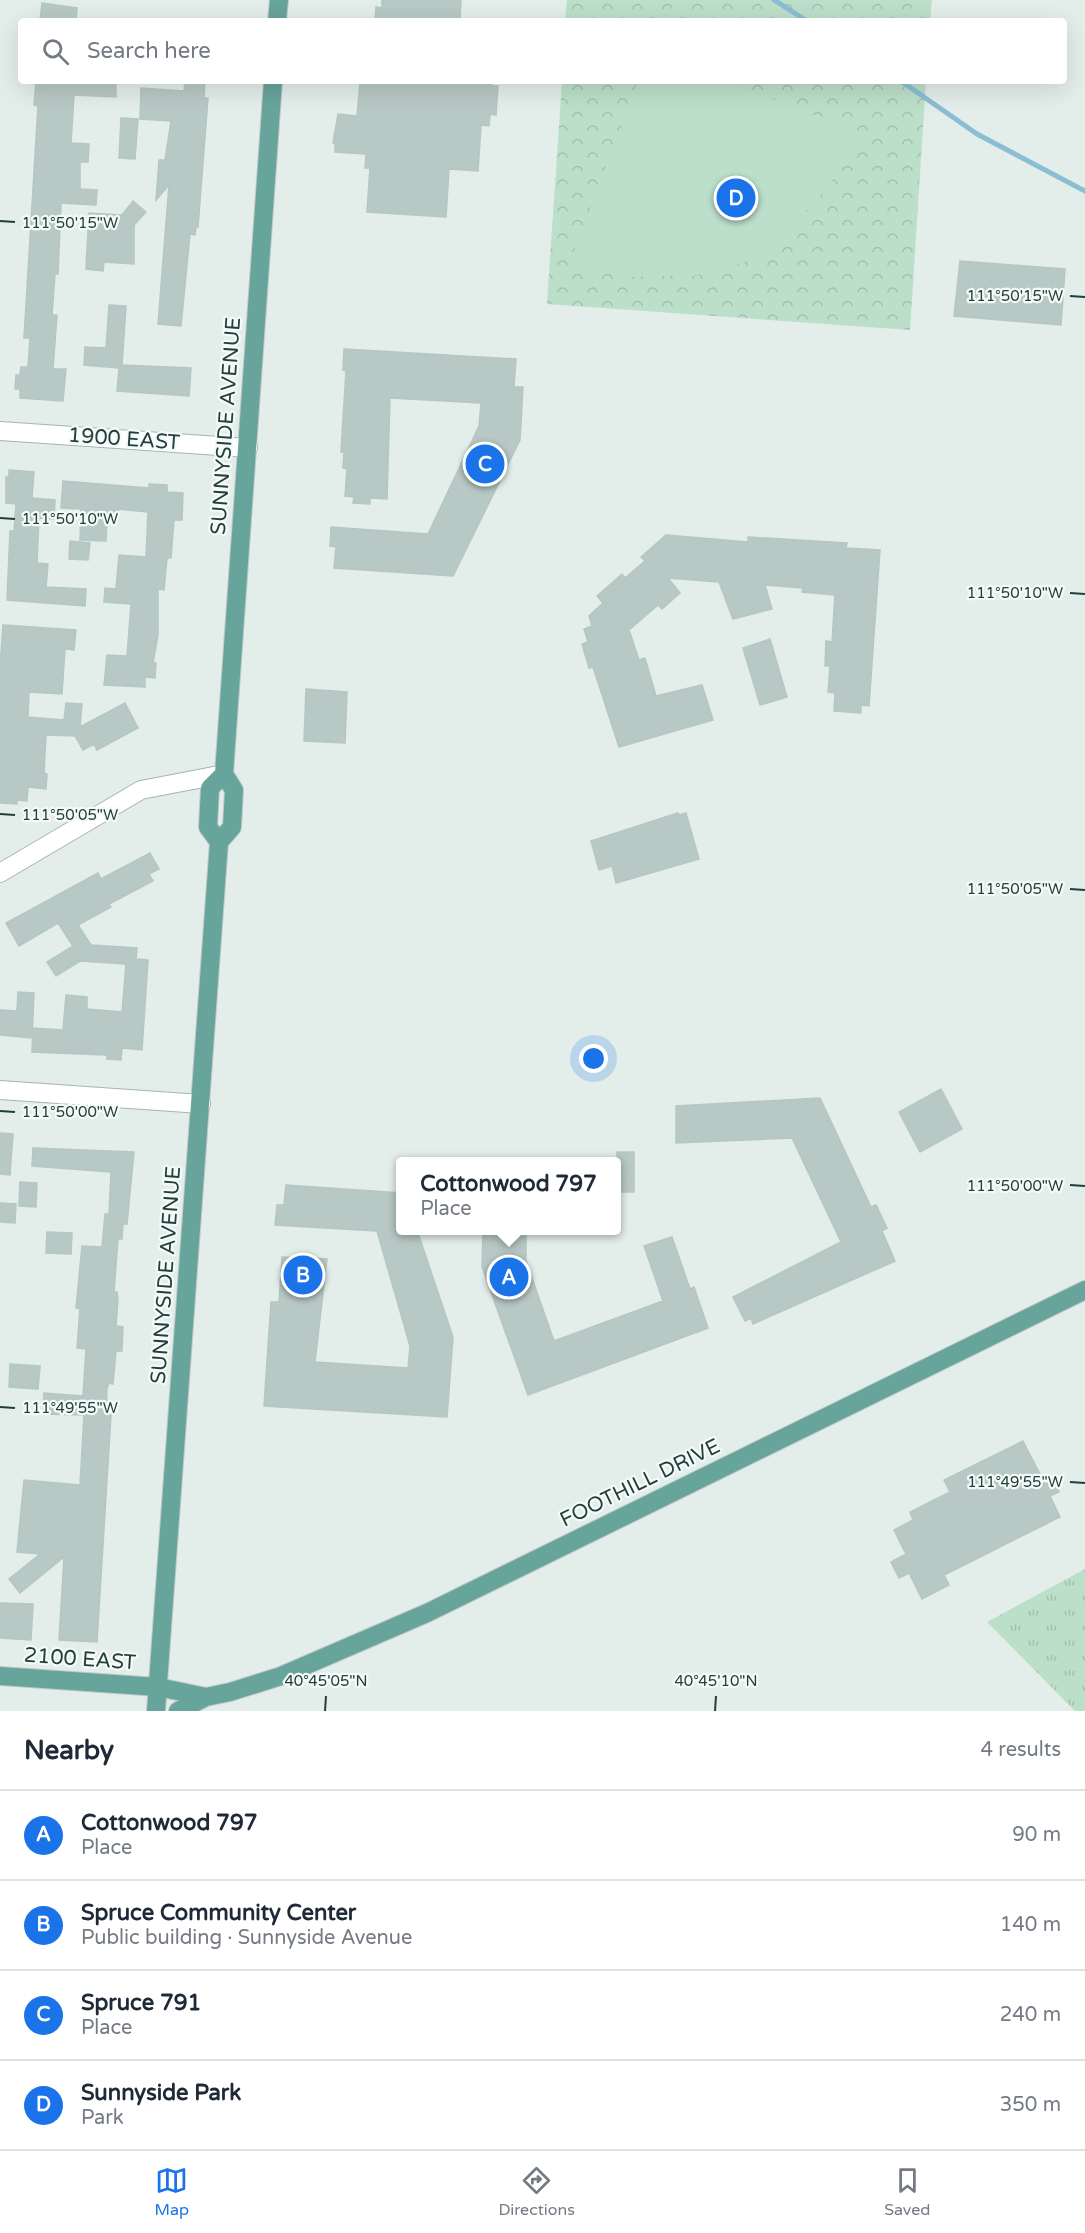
<!DOCTYPE html>
<html lang="en">
<head>
<meta charset="utf-8">
<style>
  :root { --surface:#fff; --page:#f2f2f3; --text:#1f2937; --muted:#747a83; --line:#e0e1e3; --accent:#1a73e8 }
  body { margin:0; font-family:"Varela Round",sans-serif; background:var(--page); color:var(--text) }
  .you { position:absolute; left:594px; top:1059px; width:21px; height:21px; margin:-15px; border:4px solid #fff; border-radius:50%; background:#1a73e8; box-shadow:0 0 0 9px #1a73e833 }
  .badge { display:grid; place-items:center; width:39px; height:39px; border-radius:50%; background:var(--accent); color:#fff; font-size:20px; font-weight:700 }
  .pin { position:absolute; translate:-50% -50%; border:3px solid #fff; box-shadow:0 2px 6px #0006 }
  .popup { position:absolute; left:396px; top:1157px; width:225px; height:78px; box-sizing:border-box; display:grid; place-content:center; border-radius:6px; background:var(--surface); filter:drop-shadow(0 2px 4px #0005); font-size:20px; white-space:nowrap; color:var(--muted) }
  .popup b { font-size:22px; color:var(--text) }
  .popup::after { content:''; position:absolute; left:50%; top:100%; margin-left:-12px; border:12px solid transparent; border-top-color:var(--surface) }
  .list { margin:0; padding:0; list-style:none }
  h2 { display:flex; justify-content:space-between; align-items:center; height:78px; margin:0; padding:0 24px; font-size:26px }
  h2 small { font-size:20px; font-weight:400; color:var(--muted) }
  .list li { display:grid; grid-template-columns:39px 1fr auto; gap:18px; align-items:center; box-sizing:border-box; height:90px; padding:0 24px; border-top:2px solid var(--line) }
  .list b { display:block; font-size:22px; white-space:nowrap }
  .list p { margin:0; font-size:20px; white-space:nowrap; color:var(--muted) }
  .list em { font-size:20px; font-style:normal; color:var(--muted) }
  .icon { flex:none; width:33px; height:33px; fill:none; stroke:currentColor; stroke-width:2; stroke-linecap:round; stroke-linejoin:round }
  .map { position:relative; flex:none; width:1085px; height:1711px; overflow:hidden }
  .search { position:absolute; background:var(--surface); box-shadow:0 6px 24px #0002; left:18px; right:18px; top:18px; height:66px; display:flex; align-items:center; gap:15px; box-sizing:border-box; padding:0 21px; border-radius:6px; color:var(--muted); font-size:22px }
  .sheet { height:438px; background:var(--surface) }
  nav { display:flex; justify-content:space-around; align-items:center; box-sizing:border-box; height:84px; border-top:2px solid var(--line); background:var(--surface); font-size:16px; color:var(--muted) }
  nav a { display:grid; justify-items:center; gap:3px }
  nav .on { color:var(--accent) }
  .map>svg:first-child { display:block }
  .grass { fill:url(#grass-tufts) }
  .forest { fill:url(#forest-crowns) }
  .pitch { fill:#bcdfca }
  .lines { fill:none; stroke-linecap:round; stroke-linejoin:round }
  .stream { stroke:#8abed3; stroke-width:5 }
  .building { fill:#b8c8c4; stroke:#b5c7c2; stroke-width:1.5 }
  .minor-casing { stroke:#a5b5b2; stroke-width:20 }
  .major-casing { stroke:#c1c9c8; stroke-width:20 }
  .minor { stroke:#fff; stroke-width:18 }
  .major { stroke:#67a49c; stroke-width:18 }
  .ticks { fill:none; stroke:#223f3b; stroke-width:2 }
  .labels { text-anchor:middle; dominant-baseline:central; stroke-width:4.5; stroke-linejoin:round; paint-order:stroke }
  .street-label { font-size:21px; fill:#223f3b; stroke:#f4faf8 }
  .ticks-label { font-size:15px; text-anchor:middle; fill:#223f3b; stroke:#f4faf8; stroke-width:4.5; stroke-linejoin:round; paint-order:stroke }
</style>
</head>
<body>
<div class="map">
<svg width="1085" height="1711" viewBox="0 0 1085 1711">
  <defs>
    <pattern id="grass-tufts" width="24" height="20" patternUnits="userSpaceOnUse" patternTransform="scale(1.5)"><rect width="24" height="20" fill="#bcdfca"/><path d="M3 7l-1-3M5 7V3M7 7l1-3M15 17l-1-3M17 17v-4M19 17l1-3" fill="none" stroke="#a1c0ae"/></pattern>
    <pattern id="forest-crowns" width="20" height="18" patternUnits="userSpaceOnUse" patternTransform="scale(1.5)"><rect width="20" height="18" fill="#bcdfca"/><path d="M2 6a3 3 0 1 1 6 0M12 15a3 3 0 1 1 6 0" fill="none" stroke="#a1c0ae"/></pattern>
  </defs>
  <rect width="100%" height="100%" fill="#e3edea"/>
  <path class="grass" d="M 1085,1569 L 1085,1711 L 1075,1711 L 987,1622 Z"/>
  <path class="forest" d="M 567,0 L 932,0 L 930,21 L 565,21 Z
    M 562,81 L 926,81 L 910,330 L 547,304 Z"/>
  <path class="pitch" d="M 638,81 L 726,81 L 860,133 L 828,187 L 767,254 L 704,275 L 621,277 L 569,264 Z"/>
  <g class="lines">
    <path class="stream" d="M 774,0 L 807,21
      M 901,81 L 977,134 L 1085,191"/>
  </g>
  <path class="building" d="M 382,0 L 461,0 L 460,21 L 375,21 L 376,7 L 382,8 Z
    M 42,3 L 77,8 L 76,21 L 40,21 Z
    M 36,81 L 94,83 L 94,81 L 116,81 L 116,97 L 74,95 L 71,143 L 89,144 L 88,162 L 80,162 L 80,189 L 97,190 L 96,205 L 61,203 L 58,274 L 55,274 L 52,315 L 57,315 L 53,369 L 66,369 L 63,401 L 20,398 L 20,389 L 15,389 L 16,375 L 20,375 L 21,367 L 28,367 L 30,338 L 24,338 L 38,106 L 34,105 Z
    M 185,81 L 205,81 L 204,98 L 208,98 L 198,227 L 196,227 L 195,235 L 190,234 L 181,326 L 158,324 L 169,185 L 156,200 L 159,160 L 165,160 L 171,121 L 140,119 L 141,88 L 184,91 Z
    M 364,81 L 492,81 L 492,86 L 498,86 L 496,115 L 490,114 L 489,126 L 481,125 L 478,171 L 449,169 L 446,217 L 367,212 L 370,168 L 365,168 L 366,154 L 335,152 L 335,143 L 333,143 L 338,114 L 357,116 L 360,83 Z
    M 121,118 L 138,119 L 135,159 L 119,158 Z
    M 133,201 L 146,212 L 134,225 L 134,264 L 104,262 L 103,271 L 86,269 L 89,213 L 122,215 Z
    M 960,261 L 1065,269 L 1061,325 L 954,316 Z
    M 109,305 L 126,306 L 122,365 L 191,368 L 189,396 L 117,391 L 119,368 L 84,365 L 85,347 L 106,348 Z
    M 344,349 L 516,359 L 514,387 L 523,387 L 520,440 L 453,576 L 334,568 L 336,547 L 330,546 L 331,527 L 428,534 L 479,426 L 481,403 L 390,398 L 387,499 L 370,498 L 370,504 L 353,503 L 354,497 L 345,496 L 347,469 L 343,468 L 344,452 L 341,452 L 346,371 L 343,370 Z
    M 9,470 L 34,472 L 32,498 L 55,500 L 54,519 L 39,518 L 37,563 L 48,564 L 46,587 L 86,589 L 85,606 L 7,600 L 10,531 L 14,531 L 16,504 L 6,503 L 6,477 L 9,477 Z
    M 63,481 L 149,488 L 149,484 L 167,485 L 167,492 L 183,493 L 182,520 L 174,520 L 171,558 L 167,558 L 164,590 L 158,589 L 158,635 L 153,663 L 156,663 L 155,678 L 145,677 L 145,687 L 104,685 L 107,655 L 127,656 L 131,604 L 104,602 L 105,588 L 116,589 L 119,555 L 146,557 L 148,512 L 118,509 L 118,518 L 107,517 L 106,541 L 80,540 L 81,509 L 61,508 Z
    M 666,535 L 748,542 L 748,537 L 847,543 L 846,548 L 880,550 L 869,706 L 861,705 L 861,713 L 834,711 L 835,693 L 828,692 L 830,666 L 825,666 L 826,641 L 832,642 L 835,595 L 802,592 L 803,588 L 765,585 L 772,609 L 733,619 L 719,582 L 668,578 L 680,593 L 662,609 L 658,605 L 629,630 L 639,660 L 645,658 L 656,696 L 702,685 L 713,720 L 619,747 L 593,667 L 589,668 L 582,644 L 588,642 L 584,629 L 592,626 L 589,616 L 603,603 L 597,596 L 622,574 L 625,578 L 645,561 L 641,557 Z
    M 70,541 L 90,543 L 88,560 L 69,559 Z
    M 3,625 L 76,630 L 74,650 L 65,649 L 62,694 L 29,692 L 28,717 L 64,720 L 66,703 L 82,704 L 80,727 L 125,703 L 138,728 L 97,750 L 94,744 L 83,750 L 75,736 L 46,735 L 44,773 L 47,774 L 46,789 L 28,787 L 27,801 L 17,800 L 17,804 L 0,803 L 0,667 Z
    M 770,639 L 787,697 L 760,705 L 743,648 Z
    M 306,689 L 347,692 L 345,743 L 304,741 Z
    M 678,813 L 679,815 L 686,813 L 699,859 L 616,883 L 612,866 L 599,870 L 591,841 Z
    M 150,853 L 159,869 L 149,874 L 153,881 L 109,904 L 111,907 L 78,925 L 91,945 L 137,948 L 136,959 L 148,960 L 142,1050 L 122,1048 L 121,1060 L 107,1059 L 107,1055 L 32,1052 L 33,1028 L 63,1030 L 66,995 L 87,997 L 87,1009 L 122,1012 L 126,964 L 80,961 L 56,976 L 47,962 L 73,946 L 58,923 L 19,946 L 6,923 L 98,873 L 101,879 Z
    M 18,992 L 34,993 L 32,1038 L 1,1035 L 0,1032 L 0,1010 L 17,1011 Z
    M 941,1089 L 962,1129 L 920,1152 L 899,1112 Z
    M 820,1098 L 871,1207 L 876,1205 L 887,1228 L 882,1231 L 895,1261 L 753,1324 L 751,1318 L 745,1321 L 733,1297 L 841,1242 L 792,1138 L 676,1143 L 676,1106 Z
    M 0,1133 L 13,1134 L 10,1175 L 0,1174 Z
    M 33,1148 L 134,1152 L 127,1224 L 123,1224 L 122,1239 L 118,1239 L 114,1292 L 117,1292 L 118,1299 L 116,1326 L 123,1327 L 122,1351 L 116,1351 L 113,1384 L 109,1383 L 107,1388 L 106,1415 L 111,1415 L 97,1642 L 59,1640 L 64,1557 L 20,1593 L 9,1579 L 40,1554 L 17,1552 L 24,1480 L 80,1485 L 84,1415 L 43,1414 L 44,1393 L 83,1396 L 86,1349 L 77,1348 L 80,1309 L 76,1308 L 82,1246 L 102,1247 L 105,1214 L 109,1214 L 111,1172 L 32,1166 Z
    M 617,1152 L 634,1152 L 634,1192 L 617,1192 Z
    M 20,1182 L 37,1183 L 36,1207 L 19,1206 Z
    M 286,1185 L 401,1193 L 401,1230 L 417,1230 L 453,1337 L 447,1417 L 264,1406 L 271,1302 L 279,1302 L 282,1257 L 327,1259 L 315,1362 L 408,1368 L 410,1346 L 377,1231 L 275,1225 L 277,1205 L 284,1205 Z
    M 0,1203 L 16,1204 L 15,1223 L 0,1222 Z
    M 483,1230 L 526,1230 L 526,1261 L 554,1341 L 663,1301 L 644,1246 L 672,1237 L 690,1289 L 694,1287 L 708,1328 L 528,1395 L 482,1267 Z
    M 47,1232 L 72,1233 L 71,1254 L 46,1253 Z
    M 10,1364 L 40,1366 L 38,1389 L 9,1387 Z
    M 1023,1441 L 1045,1484 L 1053,1480 L 1059,1492 L 1050,1496 L 1060,1517 L 944,1575 L 949,1585 L 922,1599 L 909,1573 L 899,1578 L 891,1562 L 906,1554 L 894,1530 L 913,1520 L 910,1512 L 950,1492 L 944,1480 Z
    M 0,1603 L 33,1604 L 31,1640 L 0,1638 Z"/>
  <g class="lines">
    <defs>
      <path id="minor" d="M 0,431 L 248,448
        M 0,873 L 141,790 L 224,774
        M 0,1090 L 201,1104"/>
      <path id="major" d="M 277,21 L 279,0
        M 219,842 L 208,827 L 210,788 L 224,774
        M 0,1676 L 158,1687 L 206,1697
        M 156,1711 L 219,842 L 232,827 L 234,790 L 224,774 L 273,81
        M 178,1711 L 206,1697 L 230,1692 L 281,1676 L 427,1613 L 1085,1290"/>
    </defs>
    <use href="#minor" class="minor-casing"/>
    <use href="#major" class="major-casing"/>
    <use href="#minor" class="minor"/>
    <use href="#major" class="major"/>
  </g>
  <path class="ticks" d="M 0,221 L 15,222M 1070,296 L 1085,297M 0,518 L 15,519M 1070,593 L 1085,594M 0,814 L 15,815M 1070,889 L 1085,890M 0,1111 L 15,1112M 1070,1185 L 1085,1186M 0,1407 L 15,1408M 1070,1482 L 1085,1483M 325,1711 L 326,1696M 715,1711 L 716,1696"/>
  <g class="labels">
    <g class="street-label">
      <text transform="translate(226 426) rotate(-86)">SUNNYSIDE AVENUE</text>
      <text transform="translate(124 439) rotate(4)">1900 EAST</text>
      <text transform="translate(166 1275) rotate(-86)">SUNNYSIDE AVENUE</text>
      <text transform="translate(640 1483) rotate(-26)">FOOTHILL DRIVE</text>
      <text transform="translate(80 1659) rotate(4)">2100 EAST</text>
    </g>
  </g>
  <g class="ticks-label">
    <text x="70" y="228">111°50'15"W</text>
    <text x="1015" y="301">111°50'15"W</text>
    <text x="70" y="524">111°50'10"W</text>
    <text x="1015" y="598">111°50'10"W</text>
    <text x="70" y="820">111°50'05"W</text>
    <text x="1015" y="894">111°50'05"W</text>
    <text x="70" y="1117">111°50'00"W</text>
    <text x="1015" y="1191">111°50'00"W</text>
    <text x="70" y="1413">111°49'55"W</text>
    <text x="1015" y="1487">111°49'55"W</text>
    <text x="326" y="1686">40°45'05"N</text>
    <text x="716" y="1686">40°45'10"N</text>
  </g>
</svg>
<div class="you"></div>
<div class="pin badge" style="left:509px;top:1277px">A</div>
<div class="popup"><b>Cottonwood 797</b>Place</div>
<div class="pin badge" style="left:303px;top:1275px">B</div>
<div class="pin badge" style="left:485px;top:464px">C</div>
<div class="pin badge" style="left:736px;top:198px">D</div>
<div class="search"><svg class="icon" aria-label="search" viewBox="0 0 24 24"><circle cx="10" cy="10" r="6"/><path d="M15 15l6 6"/></svg>Search here</div>
</div>
<section class="sheet">
<h2>Nearby<small>4 results</small></h2>
<ul class="list">
<li><span class="badge">A</span><div><b>Cottonwood 797</b><p>Place</p></div><em>90 m</em></li>
<li><span class="badge">B</span><div><b>Spruce Community Center</b><p>Public building · Sunnyside Avenue</p></div><em>140 m</em></li>
<li><span class="badge">C</span><div><b>Spruce 791</b><p>Place</p></div><em>240 m</em></li>
<li><span class="badge">D</span><div><b>Sunnyside Park</b><p>Park</p></div><em>350 m</em></li>
</ul>
</section>
<nav>
<a class="on"><svg class="icon" aria-label="map" viewBox="0 0 24 24"><path d="M3 6l6-2 6 2 6-2v14l-6 2-6-2-6 2zM9 4v14M15 6v14"/></svg>Map</a>
<a><svg class="icon" aria-label="directions" viewBox="0 0 24 24"><path d="M12 3l9 9-9 9-9-9zM9 14v-3h6M13 9l2 2-2 2"/></svg>Directions</a>
<a><svg class="icon" aria-label="saved" viewBox="0 0 24 24"><path d="M7 4h10v16l-5-4-5 4z"/></svg>Saved</a>
</nav>
</body>
</html>
